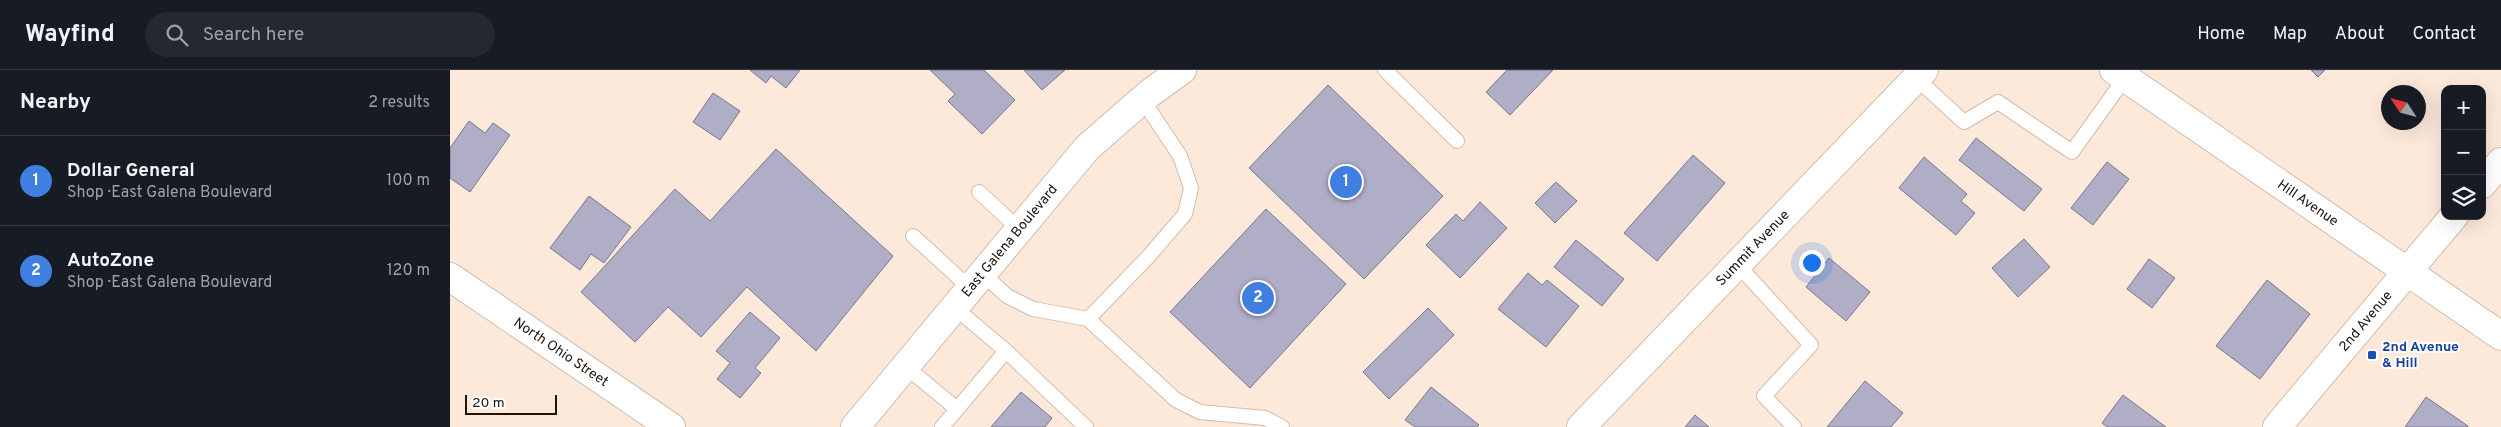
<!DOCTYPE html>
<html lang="en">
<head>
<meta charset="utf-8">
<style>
  :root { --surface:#171b24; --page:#242831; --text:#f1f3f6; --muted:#9ea1a6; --line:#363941; --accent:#b4501c }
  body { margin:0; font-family:Overpass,sans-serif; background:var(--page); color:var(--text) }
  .controls { position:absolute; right:15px; top:15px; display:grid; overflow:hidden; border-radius:10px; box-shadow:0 5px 20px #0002 }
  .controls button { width:45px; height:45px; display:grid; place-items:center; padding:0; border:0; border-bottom:1px solid var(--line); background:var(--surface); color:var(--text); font:25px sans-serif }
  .compass { position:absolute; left:1931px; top:15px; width:45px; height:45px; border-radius:50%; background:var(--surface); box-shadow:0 5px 20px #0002; rotate:306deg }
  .scale { position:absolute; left:15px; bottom:12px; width:92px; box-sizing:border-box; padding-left:5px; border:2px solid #1d140e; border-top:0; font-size:14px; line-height:18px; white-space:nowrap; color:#1d140e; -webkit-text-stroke:4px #fff; paint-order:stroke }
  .you { position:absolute; left:1361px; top:192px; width:18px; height:18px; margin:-12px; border:4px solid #fff; border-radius:50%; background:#1a73e8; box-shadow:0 0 0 8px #1a73e833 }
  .badge { display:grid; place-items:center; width:32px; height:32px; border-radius:50%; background:var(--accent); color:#fff; font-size:16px; font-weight:700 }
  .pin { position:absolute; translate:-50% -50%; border:2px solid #fff; box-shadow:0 1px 5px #0006 }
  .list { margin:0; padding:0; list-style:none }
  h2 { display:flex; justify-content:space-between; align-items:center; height:65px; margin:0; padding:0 20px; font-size:21px }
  h2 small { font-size:16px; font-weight:400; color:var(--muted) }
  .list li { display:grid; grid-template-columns:32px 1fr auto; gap:15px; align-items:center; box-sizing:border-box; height:90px; padding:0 20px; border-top:1px solid var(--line) }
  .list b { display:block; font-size:19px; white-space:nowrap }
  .list p { margin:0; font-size:16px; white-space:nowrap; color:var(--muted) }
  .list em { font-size:16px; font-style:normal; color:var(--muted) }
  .icon { flex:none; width:28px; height:28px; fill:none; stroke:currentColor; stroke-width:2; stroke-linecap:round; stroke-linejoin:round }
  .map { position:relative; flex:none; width:2051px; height:357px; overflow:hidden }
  header { display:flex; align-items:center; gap:30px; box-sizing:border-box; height:70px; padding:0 25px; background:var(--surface); border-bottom:1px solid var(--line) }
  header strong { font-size:24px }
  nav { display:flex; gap:28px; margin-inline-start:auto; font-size:18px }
  .search { width:350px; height:45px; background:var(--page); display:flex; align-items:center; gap:12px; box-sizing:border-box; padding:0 18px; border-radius:28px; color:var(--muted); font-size:19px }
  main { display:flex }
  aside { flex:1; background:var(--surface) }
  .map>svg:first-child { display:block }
  .building { fill:#b0adc7; stroke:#79778f }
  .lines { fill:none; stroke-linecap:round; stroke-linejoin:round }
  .service-casing { stroke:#d4bcaa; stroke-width:16 }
  .minor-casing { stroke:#d4bcaa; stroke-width:30 }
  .primary-casing { stroke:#d4bcaa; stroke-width:30 }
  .service { stroke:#fff; stroke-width:14 }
  .minor { stroke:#fff; stroke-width:28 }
  .primary { stroke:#fff; stroke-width:28 }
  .transit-dot { fill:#1a4fb4; stroke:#fff; stroke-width:2 }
  .labels { text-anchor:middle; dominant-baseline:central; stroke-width:4; stroke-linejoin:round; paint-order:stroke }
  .street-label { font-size:14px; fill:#1d140e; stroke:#fff }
  .transit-label { font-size:14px; font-weight:bold; fill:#164399; stroke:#fff; text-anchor:start }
</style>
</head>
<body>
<header>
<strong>Wayfind</strong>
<div class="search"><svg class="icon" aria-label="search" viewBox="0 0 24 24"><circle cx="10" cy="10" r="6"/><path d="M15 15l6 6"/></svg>Search here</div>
<nav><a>Home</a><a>Map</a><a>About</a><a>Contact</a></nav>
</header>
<main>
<aside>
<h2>Nearby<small>2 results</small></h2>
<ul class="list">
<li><span class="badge" style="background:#3f7fe0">1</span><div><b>Dollar General</b><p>Shop · East Galena Boulevard</p></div><em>100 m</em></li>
<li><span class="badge" style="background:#3f7fe0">2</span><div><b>AutoZone</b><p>Shop · East Galena Boulevard</p></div><em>120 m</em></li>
</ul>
</aside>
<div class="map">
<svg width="2051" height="357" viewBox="0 0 2051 357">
  <rect width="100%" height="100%" fill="#fde9da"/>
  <path class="building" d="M 300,0 L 350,0 L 336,18 L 321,6 L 316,13 Z
    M 480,0 L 534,0 L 565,30 L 532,64 L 498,31 L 505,24 Z
    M 574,0 L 615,0 L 592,20 Z
    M 1057,0 L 1103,0 L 1060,45 L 1036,22 Z
    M 1861,0 L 1875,0 L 1868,7 Z
    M 878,15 L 993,126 L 914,209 L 799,98 Z
    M 263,23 L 290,41 L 270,70 L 243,52 Z
    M 19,51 L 35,63 L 43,53 L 60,65 L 20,122 L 0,108 L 0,78 Z
    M 1526,68 L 1592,119 L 1574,141 L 1509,90 Z
    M 326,79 L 443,186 L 366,281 L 297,217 L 251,267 L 218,237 L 185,272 L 131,222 L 225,119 L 260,151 Z
    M 1243,85 L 1275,113 L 1207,191 L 1174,163 Z
    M 1474,87 L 1517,124 L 1511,131 L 1525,143 L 1506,165 L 1449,118 Z
    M 1657,92 L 1679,109 L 1643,155 L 1621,138 Z
    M 1106,112 L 1127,131 L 1105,153 L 1085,133 Z
    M 139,126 L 181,157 L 154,193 L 141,184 L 130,200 L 100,178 Z
    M 1030,132 L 1057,158 L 1010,208 L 976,175 L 1006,144 L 1013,151 Z
    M 816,139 L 896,214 L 800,318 L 720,242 Z
    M 1574,169 L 1600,197 L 1568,227 L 1542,198 Z
    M 1126,170 L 1174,209 L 1152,236 L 1104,197 Z
    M 1379,188 L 1420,222 L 1396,251 L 1356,217 Z
    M 1699,189 L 1725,208 L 1702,238 L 1677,219 Z
    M 1078,203 L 1092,215 L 1097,210 L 1129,236 L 1096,277 L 1048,239 Z
    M 1817,210 L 1860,244 L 1810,309 L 1766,276 Z
    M 978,238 L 1004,265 L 939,329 L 913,302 Z
    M 300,242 L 330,268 L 305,298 L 311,303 L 290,328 L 267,309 L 280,293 L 266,281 Z
    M 1415,311 L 1453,343 L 1441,357 L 1377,357 Z
    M 981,317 L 1029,355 L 1027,357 L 965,357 L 955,350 Z
    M 571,322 L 602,348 L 595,357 L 541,357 Z
    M 1673,325 L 1716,357 L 1657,357 L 1652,353 Z
    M 1976,327 L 2018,356 L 2017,357 L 1955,357 Z
    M 1245,345 L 1259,357 L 1235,357 Z"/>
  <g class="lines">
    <defs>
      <path id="service" d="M 935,0 L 1007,71
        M 1466,8 L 1514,52 L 1548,32 L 1622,82 L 1675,8
        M 529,122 L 569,159
        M 463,166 L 520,218
        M 1287,194 L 1361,275 L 1314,326 L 1344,357
        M 532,203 L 557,226 L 583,239 L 638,249 L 726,330 L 750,342 L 815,348 L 832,357
        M 504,237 L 556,281
        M 638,249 L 698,187 L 735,144 L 741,118 L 730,86 L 692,29
        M 455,296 L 507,339
        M 492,357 L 556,281 L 636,357"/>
      <g id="minor">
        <path d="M 2032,114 L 2051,92"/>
        <path id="s1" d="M 1131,357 L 1474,0"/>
        <path id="s2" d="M 1827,357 L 2004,146"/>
      </g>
      <g id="primary">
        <path id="s3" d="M 1664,0 L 2051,266"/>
        <path id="s4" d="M 0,207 L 221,357"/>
        <path id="s5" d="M 405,357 L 637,78 L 700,23 L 732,0"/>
      </g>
    </defs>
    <use href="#service" class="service-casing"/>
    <use href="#minor" class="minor-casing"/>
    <use href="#primary" class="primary-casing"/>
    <use href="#service" class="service"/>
    <use href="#minor" class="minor"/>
    <use href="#primary" class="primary"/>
  </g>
  <rect class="transit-dot" x="1917" y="280" width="10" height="10" rx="2.5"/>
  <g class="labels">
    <g class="street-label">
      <text stroke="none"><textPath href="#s3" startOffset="235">Hill Avenue</textPath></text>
      <text stroke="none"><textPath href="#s5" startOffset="242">East Galena Boulevard</textPath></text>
      <text stroke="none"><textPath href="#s1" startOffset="248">Summit Avenue</textPath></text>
      <text stroke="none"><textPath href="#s2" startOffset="138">2nd Avenue</textPath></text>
      <text stroke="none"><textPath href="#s4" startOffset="134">North Ohio Street</textPath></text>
    </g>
    <g class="transit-label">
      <text x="1932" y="277">2nd Avenue<tspan x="1932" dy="16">&amp; Hill</tspan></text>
    </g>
  </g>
</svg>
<div class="controls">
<button>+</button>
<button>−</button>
<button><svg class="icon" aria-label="layers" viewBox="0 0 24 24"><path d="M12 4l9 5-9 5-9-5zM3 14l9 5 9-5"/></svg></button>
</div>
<svg class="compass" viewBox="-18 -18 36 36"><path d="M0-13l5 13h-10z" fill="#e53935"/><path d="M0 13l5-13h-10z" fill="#9ea1a6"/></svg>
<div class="scale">20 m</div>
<div class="you"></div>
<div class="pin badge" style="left:896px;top:112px;background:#3f7fe0">1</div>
<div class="pin badge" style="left:808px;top:228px;background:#3f7fe0">2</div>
</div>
</main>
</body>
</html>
